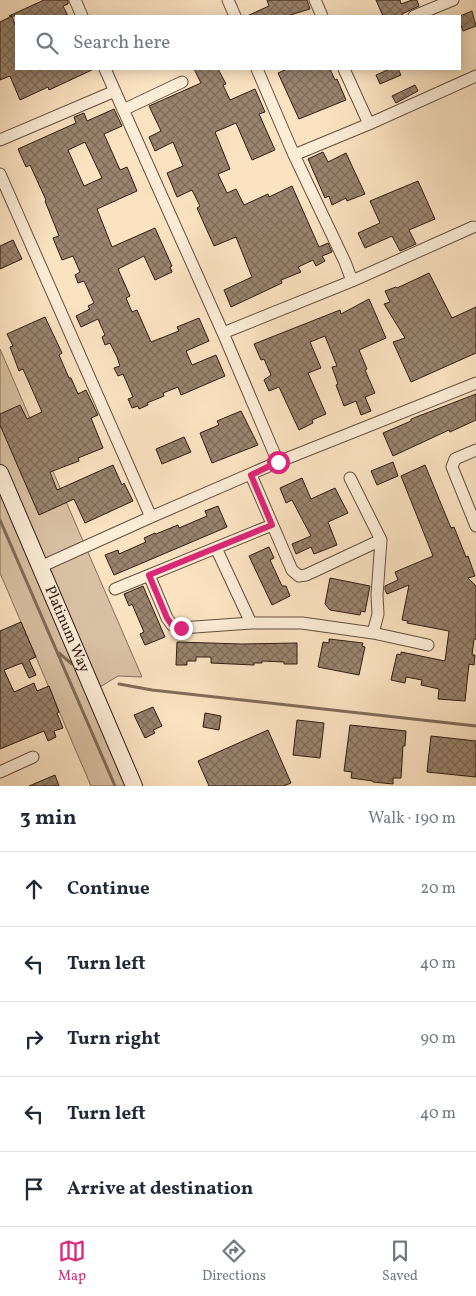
<!DOCTYPE html>
<html lang="en">
<head>
<meta charset="utf-8">
<style>
  :root { --surface:#fff; --page:#f6f6f7; --text:#1f2937; --muted:#747a83; --line:#e0e1e3; --accent:#db2777 }
  body { margin:0; font-family:Vollkorn,serif; background:var(--page); color:var(--text) }
  .stop { position:absolute; width:15px; height:15px; margin:-11px; border:4px solid #db2777; border-radius:50%; background:#fff }
  .stop.end { background:#db2777; border-color:#fff; box-shadow:0 1px 5px #0008 }
  .list { margin:0; padding:0; list-style:none }
  h2 { display:flex; justify-content:space-between; align-items:center; height:65px; margin:0; padding:0 20px; font-size:21px }
  h2 small { font-size:16px; font-weight:400; color:var(--muted) }
  .list li { display:grid; grid-template-columns:32px 1fr auto; gap:15px; align-items:center; box-sizing:border-box; height:75px; padding:0 20px; border-top:1px solid var(--line) }
  .list b { display:block; font-size:19px; white-space:nowrap }
  .list em { font-size:16px; font-style:normal; color:var(--muted) }
  .icon { flex:none; width:28px; height:28px; fill:none; stroke:currentColor; stroke-width:2; stroke-linecap:round; stroke-linejoin:round }
  .map { position:relative; flex:none; width:476px; height:786px; overflow:hidden }
  .search { position:absolute; background:var(--surface); box-shadow:0 2px 12px #0003; left:15px; right:15px; top:15px; height:55px; display:flex; align-items:center; gap:12px; box-sizing:border-box; padding:0 18px; border-radius:0px; color:var(--muted); font-size:19px }
  .sheet { height:440px; background:var(--surface) }
  nav { display:flex; justify-content:space-around; align-items:center; box-sizing:border-box; height:70px; border-top:1px solid var(--line); background:var(--surface); font-size:14px; color:var(--muted) }
  nav a { display:grid; justify-items:center; gap:2px }
  nav .on { color:var(--accent) }
  .map>svg:first-child { display:block }
  .grass { fill:#d9c2a4; stroke:#85705c }
  .lines { fill:none; stroke-linecap:round; stroke-linejoin:round }
  .stream { stroke:#816c59; stroke-width:3 }
  .building { fill:url(#building-cross-hatch); stroke:#311e14; fill-rule:evenodd }
  .street-casing { stroke:#644f40; stroke-width:13 }
  .secondary-casing { stroke:#311e14; stroke-width:18 }
  .street { stroke:#fcedd7; stroke-width:11 }
  .secondary { stroke:#fcedd7; stroke-width:16 }
  .route { stroke:#db2777; stroke-width:6 }
  .labels { text-anchor:middle; dominant-baseline:central; stroke-width:4; stroke-linejoin:round; paint-order:stroke }
  .street-label { font-size:15px; fill:#311e14; stroke:#fcedd7 }
</style>
</head>
<body>
<div class="map">
<svg width="476" height="786" viewBox="0 0 476 786">
  <defs>
    <pattern id="building-cross-hatch" width="8" height="8" patternUnits="userSpaceOnUse" patternTransform="scale(1.25)"><rect width="8" height="8" fill="#9a846e"/><path d="M0 0l8 8M0 8l8-8" fill="none" stroke="#7e6b59"/></pattern>
  </defs>
  <rect width="100%" height="100%" fill="#fbe3c2"/>
  <filter id="stains"><feTurbulence type="fractalNoise" baseFrequency=".004" numOctaves="4"/><feColorMatrix values="0 0 0 0 .2 0 0 0 0 .09 0 0 0 0 .02 0 0 0 .5 -.17"/></filter>
  <radialGradient id="worn" r=".72"><stop offset=".6" stop-color="#630" stop-opacity="0"/><stop offset="1" stop-color="#630" stop-opacity=".3"/></radialGradient>
  <path class="grass" d="M 0,349 L 142,677 L 118,676 L 87,695 L 132,786 L 91,786 L 0,573 Z"/>
  <g class="lines">
    <path class="stream" d="M 0,520 L 115,786
      M 59,653 L 72,664
      M 119,684 L 152,690 L 476,726"/>
  </g>
  <path class="building" d="M 44,0 L 68,0 L 68,4 L 63,6 L 68,16 L 9,16 Z
    M 267,0 L 307,0 L 310,9 L 287,16 L 247,16 L 269,6 Z
    M 376,0 L 400,0 L 401,4 L 412,0 L 417,0 L 419,6 L 402,14 L 403,16 L 383,16 Z
    M 472,11 L 476,26 L 463,31 L 460,23 L 460,16 Z
    M 12,16 L 16,27 L 16,69 L 94,69 L 49,90 L 48,87 L 20,100 L 10,76 L 0,80 L 0,22 Z
    M 194,69 L 218,69 L 226,84 L 223,85 L 230,100 L 255,89 L 265,112 L 259,114 L 275,150 L 252,160 L 236,123 L 215,132 L 230,169 L 218,174 L 227,193 L 236,189 L 244,205 L 268,194 L 269,197 L 292,186 L 319,247 L 328,243 L 332,252 L 322,256 L 325,261 L 316,266 L 313,260 L 298,267 L 301,272 L 281,280 L 282,283 L 231,307 L 224,290 L 252,277 L 236,237 L 214,246 L 197,208 L 200,206 L 192,190 L 177,197 L 167,173 L 183,166 L 173,142 L 155,151 L 149,137 L 161,131 L 149,106 L 201,83 Z
    M 287,69 L 330,69 L 335,80 L 337,79 L 346,100 L 299,119 L 278,73 Z
    M 390,69 L 398,69 L 401,75 L 380,84 L 376,75 Z
    M 415,85 L 418,91 L 396,103 L 392,96 Z
    M 114,109 L 122,126 L 104,134 L 120,170 L 127,167 L 137,191 L 97,209 L 112,247 L 155,228 L 172,266 L 170,267 L 172,272 L 155,280 L 144,256 L 118,269 L 130,296 L 126,298 L 132,312 L 137,310 L 151,342 L 179,331 L 177,327 L 199,318 L 209,341 L 186,351 L 192,365 L 216,355 L 225,376 L 181,395 L 178,387 L 163,393 L 164,396 L 147,403 L 148,405 L 139,409 L 138,406 L 132,408 L 128,399 L 133,397 L 123,374 L 118,376 L 114,368 L 120,366 L 117,357 L 110,343 L 105,345 L 102,337 L 105,335 L 98,319 L 81,327 L 76,316 L 90,309 L 88,306 L 94,303 L 84,281 L 78,283 L 75,275 L 80,272 L 73,256 L 62,260 L 53,238 L 59,236 L 45,201 L 46,200 L 30,165 L 26,167 L 18,149 L 76,123 L 74,117 L 84,113 L 87,121 ZM 85,142 L 102,178 L 84,186 L 68,150 Z
    M 323,152 L 328,162 L 346,153 L 365,194 L 347,201 L 346,198 L 332,205 L 329,196 L 325,198 L 308,159 Z
    M 418,181 L 435,219 L 409,230 L 416,244 L 400,251 L 392,236 L 365,248 L 358,233 L 380,223 L 370,201 Z
    M 13,240 L 22,259 L 0,269 L 0,246 Z
    M 429,273 L 452,318 L 476,307 L 476,353 L 411,382 L 393,342 L 405,338 L 384,304 L 390,302 L 385,291 L 396,287 L 397,288 Z
    M 369,299 L 386,338 L 359,350 L 367,369 L 365,370 L 375,393 L 365,397 L 371,411 L 361,415 L 356,401 L 344,406 L 336,385 L 338,384 L 332,367 L 337,366 L 325,336 L 310,342 L 321,368 L 308,373 L 326,414 L 312,420 L 313,423 L 299,430 L 279,387 L 269,391 L 264,380 L 271,375 L 264,359 L 261,360 L 254,344 L 340,310 L 341,314 Z
    M 45,317 L 62,353 L 59,355 L 69,378 L 71,378 L 78,394 L 86,390 L 95,409 L 98,415 L 91,418 L 103,448 L 78,458 L 79,461 L 50,472 L 57,490 L 113,465 L 122,485 L 124,483 L 133,501 L 85,523 L 74,499 L 39,515 L 0,425 L 0,414 L 20,405 L 27,419 L 42,412 L 23,369 L 19,371 L 10,347 L 13,346 L 7,334 Z
    M 476,394 L 476,420 L 450,432 L 449,430 L 393,456 L 383,433 L 411,421 L 411,419 Z
    M 241,411 L 258,445 L 212,463 L 200,433 L 219,425 L 217,421 Z
    M 184,437 L 191,452 L 162,464 L 156,449 Z
    M 393,462 L 398,476 L 377,485 L 371,471 Z
    M 425,465 L 451,528 L 454,527 L 466,557 L 468,556 L 475,576 L 468,578 L 476,586 L 476,639 L 474,639 L 472,655 L 475,655 L 474,665 L 469,664 L 465,701 L 438,699 L 439,689 L 421,685 L 422,680 L 406,677 L 405,683 L 391,680 L 397,654 L 401,655 L 401,652 L 445,661 L 449,631 L 407,623 L 408,621 L 402,620 L 409,585 L 387,594 L 385,590 L 385,586 L 398,580 L 395,572 L 433,556 L 401,476 Z
    M 302,478 L 311,499 L 335,488 L 348,513 L 328,522 L 337,545 L 314,554 L 311,547 L 296,554 L 292,544 L 311,536 L 292,500 L 286,503 L 280,488 Z
    M 218,506 L 227,527 L 114,575 L 105,555 L 118,550 L 119,554 L 146,542 L 144,538 L 155,533 L 156,534 L 178,525 L 179,528 L 207,516 L 205,511 Z
    M 269,547 L 274,558 L 270,560 L 282,586 L 286,586 L 290,596 L 272,605 L 249,556 Z
    M 330,578 L 370,586 L 365,612 L 361,611 L 360,615 L 330,610 L 325,604 Z
    M 143,586 L 165,637 L 145,645 L 140,634 L 144,632 L 132,604 L 129,606 L 124,594 Z
    M 21,622 L 36,657 L 29,660 L 36,675 L 29,678 L 22,663 L 4,670 L 14,692 L 34,683 L 37,691 L 49,686 L 59,712 L 57,713 L 63,728 L 54,731 L 56,737 L 48,741 L 44,731 L 0,749 L 0,631 Z
    M 329,639 L 363,643 L 362,646 L 365,647 L 359,675 L 318,667 L 323,642 L 329,643 Z
    M 177,642 L 242,644 L 297,643 L 297,664 L 284,664 L 284,662 L 262,661 L 262,663 L 254,663 L 254,665 L 211,663 L 211,657 L 196,657 L 196,661 L 187,661 L 187,665 L 176,665 Z
    M 153,707 L 162,726 L 153,730 L 155,733 L 145,738 L 134,715 Z
    M 205,713 L 221,716 L 219,730 L 203,727 Z
    M 297,720 L 324,723 L 320,758 L 293,755 Z
    M 350,725 L 406,731 L 405,746 L 403,746 L 401,778 L 393,778 L 393,784 L 373,782 L 373,781 L 351,778 L 352,772 L 344,771 Z
    M 268,730 L 291,783 L 284,786 L 209,786 L 198,761 Z
    M 431,736 L 476,741 L 476,777 L 427,772 Z
    M 55,775 L 59,786 L 29,786 Z"/>
  <g class="lines">
    <defs>
      <path id="street" d="M 75,0 L 82,16
        M 228,0 L 235,16
        M 315,0 L 322,16
        M 414,16 L 453,0
        M 105,69 L 223,333 L 278,462
        M 257,69 L 294,155
        M 344,69 L 369,124
        M 123,110 L 182,82
        M 0,140 L 115,91
        M 0,174 L 151,517
        M 352,281 L 473,227
        M 223,333 L 352,281 L 345,262 L 294,155 L 369,124 L 476,76
        M 476,450 L 455,459 L 452,467 L 476,526
        M 251,475 L 292,570 L 299,576 L 306,575 L 381,540
        M 350,478 L 381,540 L 377,595 L 378,614 L 373,633
        M 216,548 L 251,623
        M 40,567 L 151,517 L 278,462 L 476,383
        M 149,575 L 167,618 L 172,625 L 181,628 L 251,623 L 302,623 L 373,633 L 428,645
        M 115,589 L 272,525
        M 0,772 L 33,757"/>
      <g id="secondary">
        <path id="s1" d="M 0,473 L 134,786"/>
      </g>
    </defs>
    <use href="#street" class="street-casing"/>
    <use href="#secondary" class="secondary-casing"/>
    <use href="#street" class="street"/>
    <use href="#secondary" class="secondary"/>
  </g>
  <g class="lines">
    <path class="route" d="M 181,628 L 172,625 L 167,618 L 149,575 L 272,525 L 251,475 L 278,462"/>
  </g>
  <g class="labels">
    <g class="street-label">
      <text stroke="none"><textPath href="#s1" startOffset="170">Platinum Way</textPath></text>
    </g>
  </g>
  <rect width="100%" height="100%" filter="url(#stains)"/>
  <rect width="100%" height="100%" fill="url(#worn)"/>
</svg>
<div class="stop" style="left:278px;top:462px"></div>
<div class="stop end" style="left:181px;top:628px"></div>
<div class="search"><svg class="icon" aria-label="search" viewBox="0 0 24 24"><circle cx="10" cy="10" r="6"/><path d="M15 15l6 6"/></svg>Search here</div>
</div>
<section class="sheet">
<h2>3 min<small>Walk · 190 m</small></h2>
<ul class="list">
<li><svg class="icon" aria-label="ahead" viewBox="0 0 24 24"><path d="M12 20V5M6 11l6-6 6 6"/></svg><div><b>Continue</b></div><em>20 m</em></li>
<li><svg class="icon" aria-label="left" viewBox="0 0 24 24"><path d="M17 20v-9H6M10 6l-5 5 5 5"/></svg><div><b>Turn left</b></div><em>40 m</em></li>
<li><svg class="icon" aria-label="right" viewBox="0 0 24 24"><path d="M7 20v-9h11M14 6l5 5-5 5"/></svg><div><b>Turn right</b></div><em>90 m</em></li>
<li><svg class="icon" aria-label="left" viewBox="0 0 24 24"><path d="M17 20v-9H6M10 6l-5 5 5 5"/></svg><div><b>Turn left</b></div><em>40 m</em></li>
<li><svg class="icon" aria-label="arrive" viewBox="0 0 24 24"><path d="M6 21V4h12l-3 4 3 4H6"/></svg><div><b>Arrive at destination</b></div></li>
</ul>
</section>
<nav>
<a class="on"><svg class="icon" aria-label="map" viewBox="0 0 24 24"><path d="M3 6l6-2 6 2 6-2v14l-6 2-6-2-6 2zM9 4v14M15 6v14"/></svg>Map</a>
<a><svg class="icon" aria-label="directions" viewBox="0 0 24 24"><path d="M12 3l9 9-9 9-9-9zM9 14v-3h6M13 9l2 2-2 2"/></svg>Directions</a>
<a><svg class="icon" aria-label="saved" viewBox="0 0 24 24"><path d="M7 4h10v16l-5-4-5 4z"/></svg>Saved</a>
</nav>
</body>
</html>
